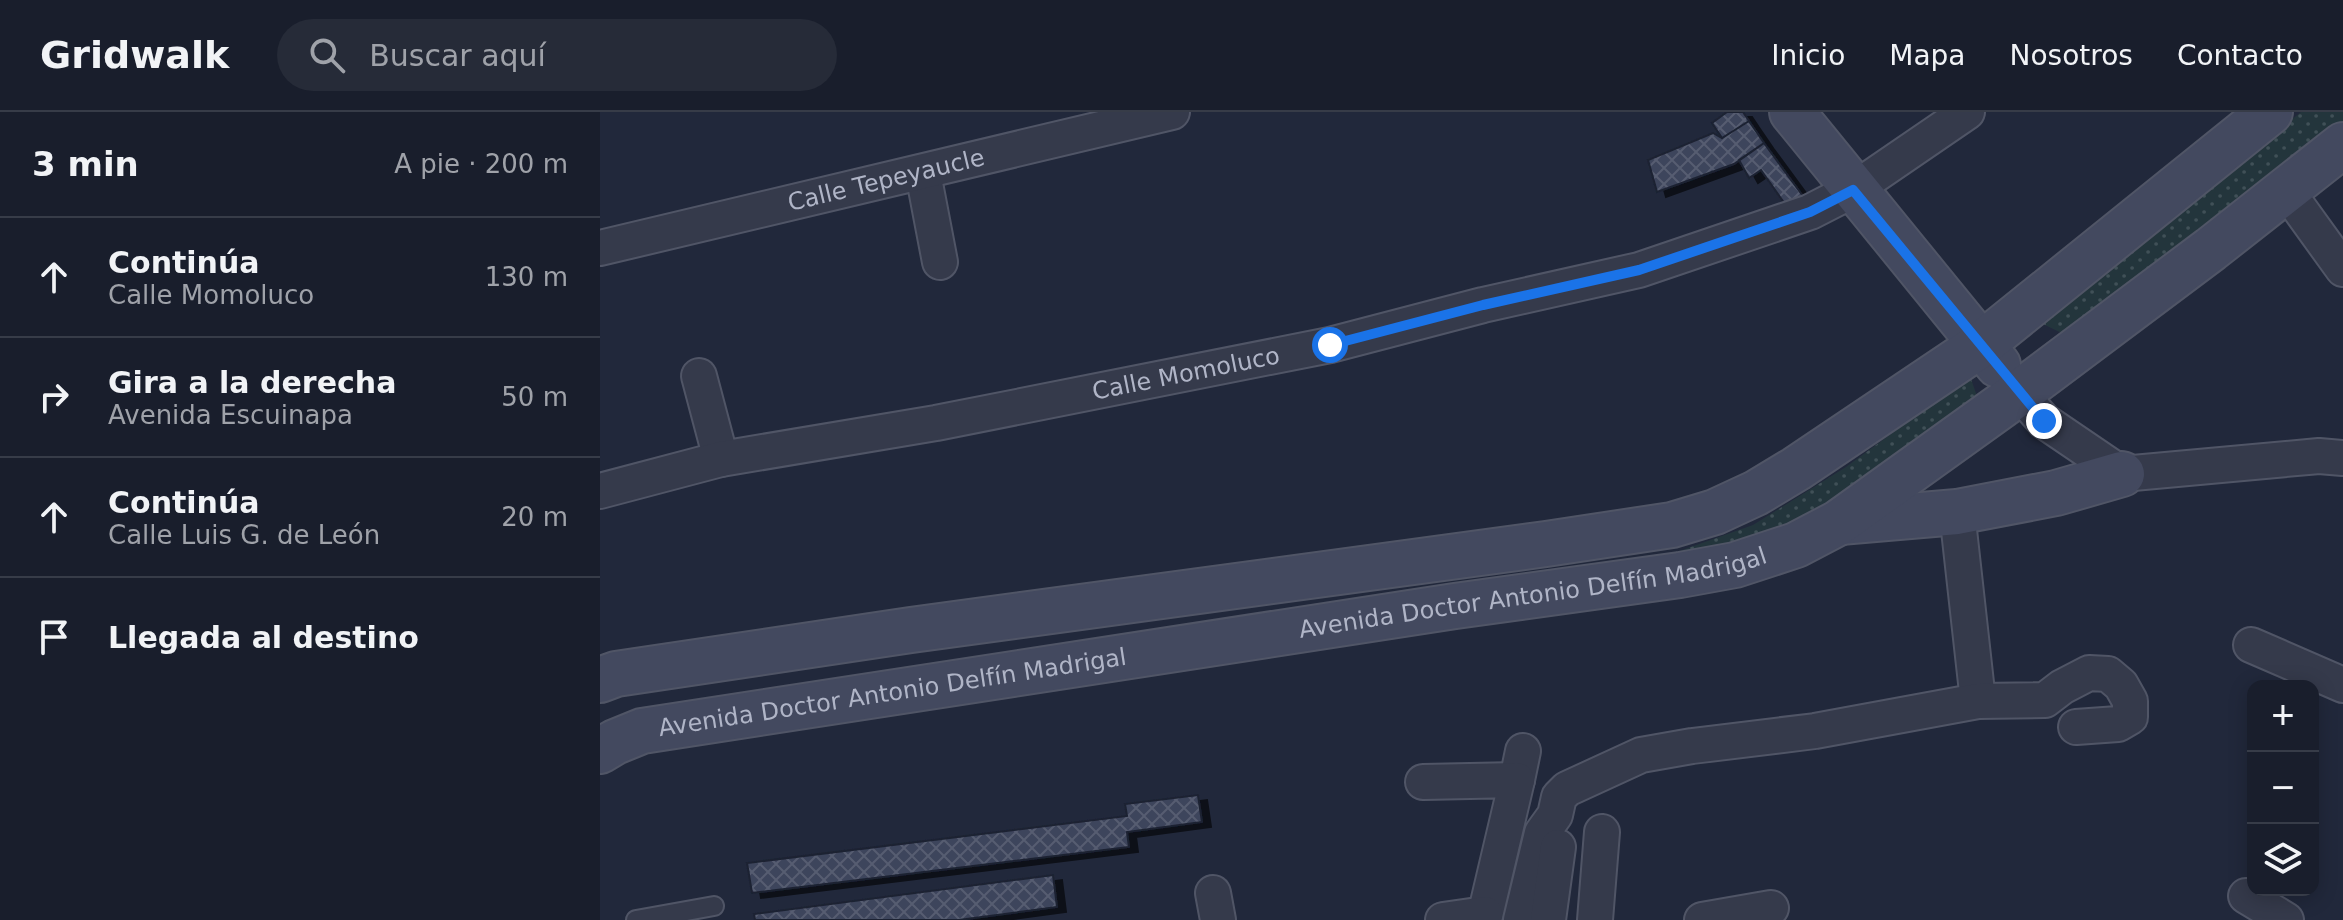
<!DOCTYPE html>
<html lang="es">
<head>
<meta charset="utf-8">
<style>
  :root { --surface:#191e2c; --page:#262b38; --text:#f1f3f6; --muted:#9fa2a9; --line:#373c48 }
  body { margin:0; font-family:"DejaVu Sans",sans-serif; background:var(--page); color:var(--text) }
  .controls { position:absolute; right:24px; bottom:24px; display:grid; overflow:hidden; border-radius:16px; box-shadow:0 4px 20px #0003 }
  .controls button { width:72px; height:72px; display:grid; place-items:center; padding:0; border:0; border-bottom:2px solid var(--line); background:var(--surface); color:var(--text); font:40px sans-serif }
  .stop { position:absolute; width:24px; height:24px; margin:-18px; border:6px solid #1a73e8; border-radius:50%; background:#fff }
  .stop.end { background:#1a73e8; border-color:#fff; box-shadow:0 2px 8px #0008 }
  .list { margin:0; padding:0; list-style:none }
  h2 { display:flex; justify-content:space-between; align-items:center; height:104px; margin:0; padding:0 32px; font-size:34px }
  h2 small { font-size:26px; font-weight:400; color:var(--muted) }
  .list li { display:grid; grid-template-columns:52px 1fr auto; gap:24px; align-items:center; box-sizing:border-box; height:120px; padding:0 32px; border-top:2px solid var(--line) }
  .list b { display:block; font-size:30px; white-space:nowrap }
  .list p { margin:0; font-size:26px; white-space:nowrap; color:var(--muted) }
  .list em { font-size:26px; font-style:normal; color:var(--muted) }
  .icon { flex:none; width:44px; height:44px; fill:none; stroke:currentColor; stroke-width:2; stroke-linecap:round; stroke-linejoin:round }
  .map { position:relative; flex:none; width:1743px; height:808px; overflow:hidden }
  header { display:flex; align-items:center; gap:48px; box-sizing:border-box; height:112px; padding:0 40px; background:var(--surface); border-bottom:2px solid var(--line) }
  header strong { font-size:38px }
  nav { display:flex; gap:44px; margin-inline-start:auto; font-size:28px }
  .search { width:560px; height:72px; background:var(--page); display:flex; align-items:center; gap:20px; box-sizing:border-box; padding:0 28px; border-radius:44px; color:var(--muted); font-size:30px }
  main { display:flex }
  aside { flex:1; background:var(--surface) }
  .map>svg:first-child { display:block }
  .grass { fill:url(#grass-dots) }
  .building { fill:url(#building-cross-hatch); stroke:#1c2232; stroke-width:2; filter:url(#shadow) }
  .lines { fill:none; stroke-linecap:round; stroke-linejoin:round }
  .lane-casing { stroke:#505566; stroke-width:22 }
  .street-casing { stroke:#505566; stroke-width:38 }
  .secondary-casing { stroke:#505566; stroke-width:48 }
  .lane { stroke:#353a4b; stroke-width:18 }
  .street { stroke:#353a4b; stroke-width:34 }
  .secondary { stroke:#43495f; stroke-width:44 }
  .route { stroke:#1a73e8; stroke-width:10 }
  .labels { text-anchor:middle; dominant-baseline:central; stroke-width:6; stroke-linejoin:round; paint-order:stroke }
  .street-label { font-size:24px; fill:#b0b5c7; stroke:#1a2030 }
</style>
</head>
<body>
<header>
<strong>Gridwalk</strong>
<div class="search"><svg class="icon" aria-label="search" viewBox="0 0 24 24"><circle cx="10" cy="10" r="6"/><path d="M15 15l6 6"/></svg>Buscar aquí</div>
<nav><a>Inicio</a><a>Mapa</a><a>Nosotros</a><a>Contacto</a></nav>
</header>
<main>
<aside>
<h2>3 min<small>A pie · 200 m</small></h2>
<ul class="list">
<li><svg class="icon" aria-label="ahead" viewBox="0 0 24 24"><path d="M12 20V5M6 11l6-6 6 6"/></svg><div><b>Continúa</b><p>Calle Momoluco</p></div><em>130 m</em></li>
<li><svg class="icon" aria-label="right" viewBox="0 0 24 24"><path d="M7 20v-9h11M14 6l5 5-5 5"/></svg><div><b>Gira a la derecha</b><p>Avenida Escuinapa</p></div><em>50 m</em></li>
<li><svg class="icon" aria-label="ahead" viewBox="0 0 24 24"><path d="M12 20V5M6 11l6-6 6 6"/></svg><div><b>Continúa</b><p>Calle Luis G. de León</p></div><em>20 m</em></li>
<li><svg class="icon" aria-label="arrive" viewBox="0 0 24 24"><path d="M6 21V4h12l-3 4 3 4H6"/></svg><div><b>Llegada al destino</b></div></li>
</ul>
</aside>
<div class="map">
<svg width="1743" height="808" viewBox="0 0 1743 808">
  <defs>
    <pattern id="grass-dots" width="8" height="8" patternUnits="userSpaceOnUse" patternTransform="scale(2)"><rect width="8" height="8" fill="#23353c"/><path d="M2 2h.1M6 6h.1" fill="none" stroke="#405057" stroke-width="1.8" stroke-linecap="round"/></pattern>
    <pattern id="building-cross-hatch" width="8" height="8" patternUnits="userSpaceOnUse" patternTransform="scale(2)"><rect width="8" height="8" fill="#3d445b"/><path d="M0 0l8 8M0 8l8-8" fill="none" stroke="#565d71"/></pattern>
    <filter id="shadow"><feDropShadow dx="9" dy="5" stdDeviation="0" flood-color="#0009"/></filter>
  </defs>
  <rect width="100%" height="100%" fill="#21283b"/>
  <path class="grass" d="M 1701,0 L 1743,0 L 1743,10 L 1651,86 L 1472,226 L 1443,212 Z
    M 1370,264 L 1381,296 L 1255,388 L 1123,441 L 1071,442 L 1153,413 L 1246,355 Z"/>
  <path class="building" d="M 1127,0 L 1143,0 L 1149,9 L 1122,26 L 1112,11 Z
    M 1149,9 L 1164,31 L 1134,52 L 1057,80 L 1048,48 L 1113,21 L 1122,26 Z
    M 1164,31 L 1211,95 L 1192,102 L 1161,58 L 1149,66 L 1139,48 Z
    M 598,683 L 602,710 L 527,720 L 529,735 L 152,781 L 147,751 L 527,704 L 525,692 Z
    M 453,763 L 457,795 L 359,808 L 155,808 L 154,802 Z"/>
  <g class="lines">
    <defs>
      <path id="lane" d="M 36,808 L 114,794"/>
      <g id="street">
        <path d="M 323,61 L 340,150"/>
        <path d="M 1686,78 L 1743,157"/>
        <path id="s1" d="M 0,136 L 572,0"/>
        <path d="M 99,264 L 121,347"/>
        <path d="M 1419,281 L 1444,309 L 1522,362 L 1719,344 L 1743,346"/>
        <path id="s2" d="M 0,379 L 121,347 L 336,311 L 730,233 L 883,193 L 1039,158 L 1210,100 L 1253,78 L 1367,0"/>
        <path d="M 1357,400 L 1378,589"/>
        <path d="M 1651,533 L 1743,573"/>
        <path d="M 917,668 L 923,639"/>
        <path d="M 823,670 L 917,668 L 884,808"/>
        <path d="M 613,781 L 618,808"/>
        <path d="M 1646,784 L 1686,808"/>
        <path d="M 843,808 L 885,802"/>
        <path d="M 921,808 L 942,721 L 955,703 L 959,685 L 967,677 L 1041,643 L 1092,634 L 1215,619 L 1378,589 L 1445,588 L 1462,575 L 1489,561 L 1508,562 L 1521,573 L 1530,589 L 1530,605 L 1518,612 L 1476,615"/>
        <path d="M 948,808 L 958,735"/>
        <path d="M 995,808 L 1002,720"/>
        <path d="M 1102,808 L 1171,796"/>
      </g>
      <g id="secondary">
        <path d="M 1192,0 L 1398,253"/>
        <path d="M 1240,410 L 1357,400 L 1456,381 L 1522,362"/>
        <path d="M 0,568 L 16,562 L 311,518 L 946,432 L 1072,413 L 1115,400 L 1156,381 L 1196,357 L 1382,232 L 1670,0"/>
        <path id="s3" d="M 0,639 L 15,630 L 42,619 L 855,494 L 1080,463 L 1135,453 L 1196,433 L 1238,411 L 1419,281 L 1611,137 L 1743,33"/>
      </g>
    </defs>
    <use href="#lane" class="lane-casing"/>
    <use href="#street" class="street-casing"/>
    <use href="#secondary" class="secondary-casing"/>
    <use href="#lane" class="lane"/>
    <use href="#street" class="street"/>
    <use href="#secondary" class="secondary"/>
  </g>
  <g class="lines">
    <path class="route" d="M 730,233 L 883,193 L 1039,158 L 1210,100 L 1253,78 L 1444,309"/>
  </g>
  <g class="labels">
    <g class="street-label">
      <text stroke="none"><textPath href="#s1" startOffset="294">Calle Tepeyaucle</textPath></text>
      <text stroke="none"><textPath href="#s2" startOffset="598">Calle Momoluco</textPath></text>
      <text stroke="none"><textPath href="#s3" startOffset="948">Avenida Doctor Antonio Delfín Madrigal</textPath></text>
      <text stroke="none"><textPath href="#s3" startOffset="300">Avenida Doctor Antonio Delfín Madrigal</textPath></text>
    </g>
  </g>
</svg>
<div class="controls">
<button>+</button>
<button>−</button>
<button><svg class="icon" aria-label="layers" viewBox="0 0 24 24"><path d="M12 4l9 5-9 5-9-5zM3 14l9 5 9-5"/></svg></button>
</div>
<div class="stop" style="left:730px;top:233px"></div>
<div class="stop end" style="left:1444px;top:309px"></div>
</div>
</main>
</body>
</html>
